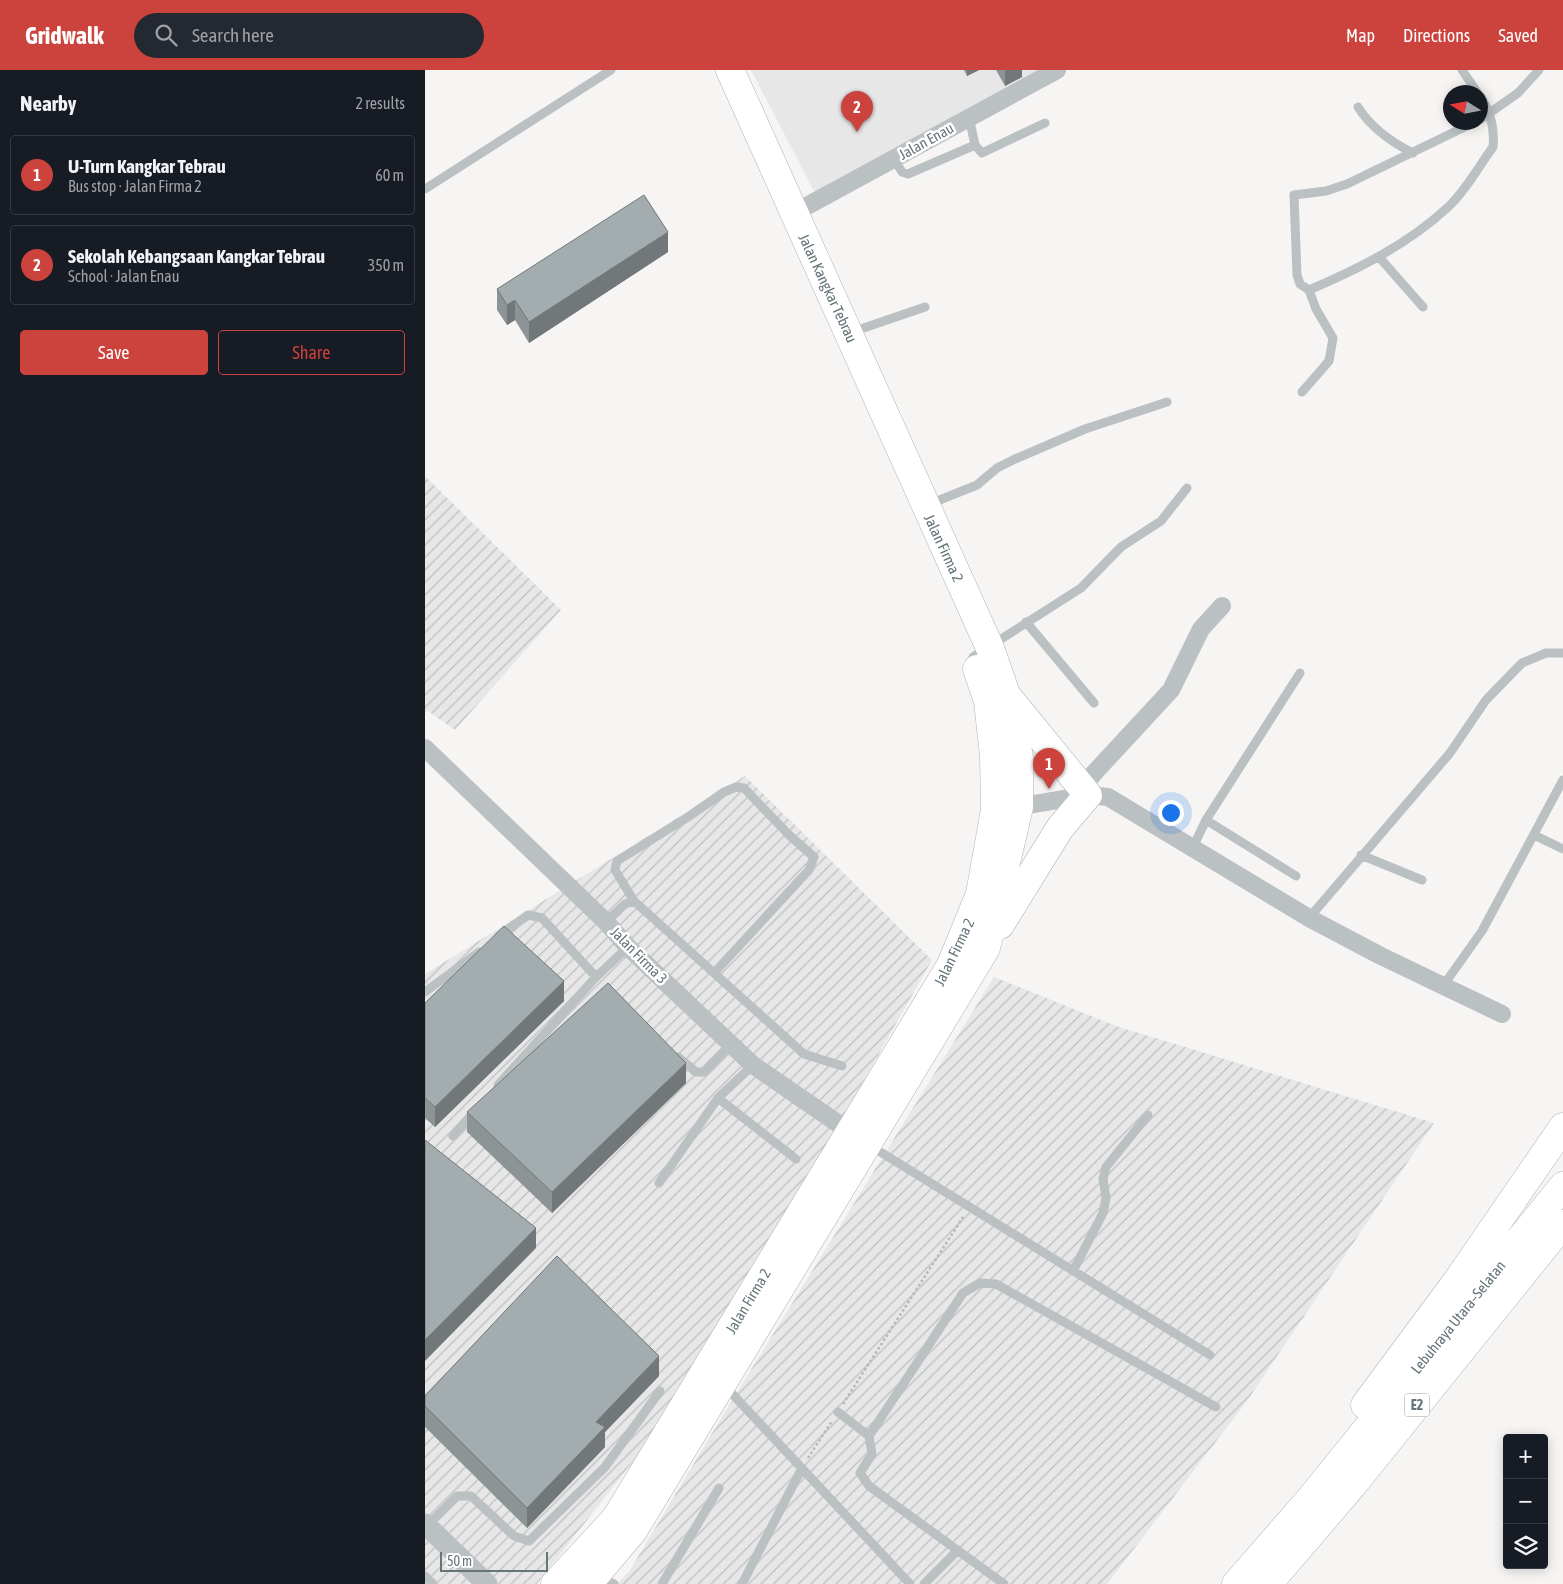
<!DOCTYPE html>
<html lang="en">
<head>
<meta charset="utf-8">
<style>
  :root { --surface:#171b24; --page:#242831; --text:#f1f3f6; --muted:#9ea1a6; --line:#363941; --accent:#cc423c }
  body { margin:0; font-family:"Asap Condensed",sans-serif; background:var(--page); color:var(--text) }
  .controls { position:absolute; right:15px; bottom:15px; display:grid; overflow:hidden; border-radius:5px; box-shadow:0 2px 12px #0003 }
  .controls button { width:45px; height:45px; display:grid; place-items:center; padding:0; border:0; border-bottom:1px solid var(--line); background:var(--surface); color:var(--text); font:25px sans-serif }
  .compass { position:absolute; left:1018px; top:15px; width:45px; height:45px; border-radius:50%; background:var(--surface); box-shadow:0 2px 12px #0003; rotate:281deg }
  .scale { position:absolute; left:15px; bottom:12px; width:108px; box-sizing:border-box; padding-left:5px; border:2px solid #65757a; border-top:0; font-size:14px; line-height:18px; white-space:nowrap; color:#65757a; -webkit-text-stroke:4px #fff; paint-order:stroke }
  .you { position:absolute; left:745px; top:742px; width:18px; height:18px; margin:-12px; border:4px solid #fff; border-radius:50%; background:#1a73e8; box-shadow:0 0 0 8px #1a73e833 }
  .badge { display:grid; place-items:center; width:32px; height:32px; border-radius:50%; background:var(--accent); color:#fff; font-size:16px; font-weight:700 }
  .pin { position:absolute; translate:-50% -41px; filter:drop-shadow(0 1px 2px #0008) }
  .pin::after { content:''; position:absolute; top:26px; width:18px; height:15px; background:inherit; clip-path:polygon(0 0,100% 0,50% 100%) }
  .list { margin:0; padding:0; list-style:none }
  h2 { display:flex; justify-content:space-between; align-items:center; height:65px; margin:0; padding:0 20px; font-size:21px }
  h2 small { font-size:16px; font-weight:400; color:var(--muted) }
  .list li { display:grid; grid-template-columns:32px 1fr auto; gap:15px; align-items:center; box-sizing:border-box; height:80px; margin:0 10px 10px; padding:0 10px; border:1px solid var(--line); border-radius:5px }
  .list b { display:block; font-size:19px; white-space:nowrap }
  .list p { margin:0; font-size:16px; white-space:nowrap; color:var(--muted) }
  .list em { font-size:16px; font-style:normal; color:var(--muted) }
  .actions { display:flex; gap:10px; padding:15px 20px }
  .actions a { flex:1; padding:11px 0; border:1px solid var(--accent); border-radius:5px; text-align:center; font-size:18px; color:var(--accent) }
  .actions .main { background:var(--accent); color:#fff }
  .icon { flex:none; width:28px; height:28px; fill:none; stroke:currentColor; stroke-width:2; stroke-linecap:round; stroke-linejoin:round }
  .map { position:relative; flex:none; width:1138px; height:1514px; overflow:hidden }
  header { display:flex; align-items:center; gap:30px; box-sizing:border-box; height:70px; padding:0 25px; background:var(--accent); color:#fff }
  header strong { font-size:24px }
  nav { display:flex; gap:28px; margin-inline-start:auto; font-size:18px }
  .search { width:350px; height:45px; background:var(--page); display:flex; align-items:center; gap:12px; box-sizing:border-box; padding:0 18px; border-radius:28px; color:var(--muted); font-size:19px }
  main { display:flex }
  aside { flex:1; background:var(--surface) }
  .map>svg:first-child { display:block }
  .built { fill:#e6e7e6 }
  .industrial { fill:url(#industrial-furrows) }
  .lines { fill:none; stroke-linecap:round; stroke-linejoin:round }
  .primary-casing { stroke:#afb4b6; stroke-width:29 }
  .motorway-casing { stroke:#b1b5b7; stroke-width:29 }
  .path { stroke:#b5b9ba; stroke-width:2.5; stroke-dasharray:2.5 2.5; stroke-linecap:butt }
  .service { stroke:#bbc0c2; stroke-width:9 }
  .minor { stroke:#bbc0c2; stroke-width:18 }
  .tertiary { stroke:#bbc0c2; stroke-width:21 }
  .primary { stroke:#fff; stroke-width:28 }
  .motorway { stroke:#fff; stroke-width:28 }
  .wall { fill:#8c9496 }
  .shaded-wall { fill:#72787a }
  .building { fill:#a3acaf; stroke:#72787a }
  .labels { text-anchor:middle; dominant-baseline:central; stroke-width:5; stroke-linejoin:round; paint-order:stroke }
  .shield { fill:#fff; stroke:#939ea2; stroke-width:1 }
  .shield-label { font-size:14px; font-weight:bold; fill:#65757a }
  .street-label { font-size:15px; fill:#65757a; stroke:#fff }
</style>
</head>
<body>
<header>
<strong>Gridwalk</strong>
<div class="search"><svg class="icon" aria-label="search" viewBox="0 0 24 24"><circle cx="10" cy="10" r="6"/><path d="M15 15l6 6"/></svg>Search here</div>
<nav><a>Map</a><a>Directions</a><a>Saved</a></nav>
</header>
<main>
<aside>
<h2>Nearby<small>2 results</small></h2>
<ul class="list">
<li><span class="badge">1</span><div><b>U-Turn Kangkar Tebrau</b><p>Bus stop · Jalan Firma 2</p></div><em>60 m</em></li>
<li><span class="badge">2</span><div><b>Sekolah Kebangsaan Kangkar Tebrau</b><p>School · Jalan Enau</p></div><em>350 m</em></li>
</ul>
<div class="actions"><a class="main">Save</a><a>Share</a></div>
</aside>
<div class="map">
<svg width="1138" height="1514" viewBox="0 0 1138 1514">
  <defs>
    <pattern id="industrial-furrows" width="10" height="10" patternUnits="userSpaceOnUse" patternTransform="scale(1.25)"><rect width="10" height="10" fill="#e6e7e6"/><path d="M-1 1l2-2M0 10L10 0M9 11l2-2" fill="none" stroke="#bec0bf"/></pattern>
  </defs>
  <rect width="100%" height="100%" fill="#f6f5f3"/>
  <path class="built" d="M 326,0 L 623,0 L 390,123 Z"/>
  <path class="industrial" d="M 0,406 L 136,540 L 30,660 L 3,641 L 0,642 Z
    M 320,706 L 507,890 L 433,1021 L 235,1357 L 112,1514 L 0,1514 L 0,904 Z
    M 569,907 L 691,956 L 1009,1053 L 822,1331 L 682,1514 L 192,1514 L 205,1500 L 295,1350 Z"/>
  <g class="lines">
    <defs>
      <path id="primary" d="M 575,855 L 635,758 L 663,725 L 583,627
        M 130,1514 L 191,1448 L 526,895 L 555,824 L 570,740 L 569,686 L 563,631 L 552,599
        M 163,1514 L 208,1461 L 561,878 L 594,737 L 594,687 L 581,624 L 565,578 L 305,0"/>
      <path id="motorway" d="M 940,1335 L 1032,1211 L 1138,1057
        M 811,1514 L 885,1429 L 1138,1116
        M 843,1514 L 927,1416 L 1138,1154"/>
    </defs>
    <use href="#primary" class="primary-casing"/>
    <use href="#motorway" class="motorway-casing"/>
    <path class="path" d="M 418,1334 L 538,1147
      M 383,1388 L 407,1351"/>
    <path class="service" d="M 1037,0 L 1052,22
      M 933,37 C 946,58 966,72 988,83
      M 544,47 L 550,75 L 557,83 L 620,53
      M 1056,49 L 1093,23 L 1114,0
      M 469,89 L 477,102 L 483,104 L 550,75
      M 0,119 L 186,0
      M 954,187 L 998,237
      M 884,220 C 933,199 982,175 1022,138 C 1039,123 1054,96 1068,77 C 1070,58 1066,43 1056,27
      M 427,262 L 500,237
      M 877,322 L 904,291 L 908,268 L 891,239 L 884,220 L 875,214 L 872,205 L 869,125 L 901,121 L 922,114 L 1050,52
      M 502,435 L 552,415 L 572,398 L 590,389 L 660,359 L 742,332
      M 601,552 L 669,633
      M 548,587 L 656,518 L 696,477 L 736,451 L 762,418
      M 781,750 L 871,806
      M 1109,765 L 1138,779
      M 768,777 L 781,750 L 875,603
      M 936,785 L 997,810
      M 209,831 L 190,800 L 192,791 L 263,747 L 299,722 L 311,717 L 319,718 L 364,765 L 389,787 L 384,800 L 289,903
      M 884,848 L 1025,683 L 1061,630 L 1097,593 L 1121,583 L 1138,583
      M 181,852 L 200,834 L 209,831 L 379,984 L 417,996
      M 74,866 L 103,845 L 117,848 L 171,907
      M 1018,916 L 1057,861 L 1138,710
      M 0,922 L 54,882
      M 253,987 L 271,1002 L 279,1002 L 306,974
      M 73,1015 L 171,907 L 203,877
      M 293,1028 L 371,1089
      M 28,1066 L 49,1042
      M 444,1075 L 785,1285
      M 234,1113 L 293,1028 L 328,995
      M 648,1201 L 678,1143 L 681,1128 L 678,1109 L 681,1097 L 723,1045
      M 299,1315 L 485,1514
      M 413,1342 L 444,1366 L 447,1384 L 435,1403 L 444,1416 L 579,1514
      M 444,1366 L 538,1223 L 555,1213 L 571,1214 L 791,1337
      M 2,1456 L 32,1426 L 46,1426 L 89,1466 L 104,1471 L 180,1397 L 235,1321
      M 0,1506 L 8,1514
      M 173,1506 L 189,1514
      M 237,1514 L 294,1418
      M 317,1514 L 377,1398
      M 499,1514 L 533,1480"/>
    <path class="minor" d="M 369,143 L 632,0
      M 0,678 L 181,852 L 203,877 L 328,995 L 434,1068
      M 663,725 L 664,709 L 671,701 L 746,620 L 776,559 L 797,536
      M 585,738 L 663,725 L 683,727 L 884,848 L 956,886 L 1077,944"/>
    <path class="tertiary" d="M 0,1454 L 62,1514"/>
    <use href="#primary" class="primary"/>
    <use href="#motorway" class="motorway"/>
  </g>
  <path class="wall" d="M 539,0 L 554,0 L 542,6 Z
    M 571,0 L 597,0 L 597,7 L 580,16 Z
    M 243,182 L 104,273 L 90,250 L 82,255 L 72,240 L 72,219 Z
    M 139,931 L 10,1057 L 0,1048 L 0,933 Z
    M 261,1013 L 127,1143 L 42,1062 L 42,1042 Z
    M 234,1306 L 180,1362 L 180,1377 L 102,1458 L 0,1357 L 0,1326 Z"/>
  <path class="shaded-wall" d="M 542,0 L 554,0 L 542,6 Z
    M 581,0 L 597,0 L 597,7 L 580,16 L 580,1 Z
    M 243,162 L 243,182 L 104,273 L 104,252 Z
    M 90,230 L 90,250 L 82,255 L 82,235 Z
    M 139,911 L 139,931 L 10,1057 L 10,1037 Z
    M 261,993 L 261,1013 L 127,1143 L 127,1122 Z
    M 111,1158 L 111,1178 L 0,1291 L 0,1270 Z
    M 234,1286 L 234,1306 L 180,1362 L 180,1377 L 102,1458 L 102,1438 L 171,1352 Z"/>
  <path class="building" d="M 219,125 L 243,162 L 104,252 L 90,230 L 82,235 L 72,219 Z
    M 79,856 L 139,911 L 10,1037 L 0,1028 L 0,933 Z
    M 183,913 L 261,993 L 127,1122 L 42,1042 Z
    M 0,1070 L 111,1158 L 0,1270 Z
    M 132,1186 L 234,1286 L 171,1352 L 180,1357 L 102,1438 L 0,1336 L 0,1326 Z"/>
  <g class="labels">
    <rect class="shield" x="979.5" y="1323.5" width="25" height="23" rx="4"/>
    <g class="shield-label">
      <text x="992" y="1335">E2</text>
    </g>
    <g class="street-label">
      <text transform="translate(501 71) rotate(-29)">Jalan Enau</text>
      <text transform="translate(403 218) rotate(65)">Jalan Kangkar Tebrau</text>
      <text transform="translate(519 478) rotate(65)">Jalan Firma 2</text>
      <text transform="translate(529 882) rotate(-64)">Jalan Firma 2</text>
      <text transform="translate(214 885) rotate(45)">Jalan Firma 3</text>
      <text transform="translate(323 1231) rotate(-59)">Jalan Firma 2</text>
      <text transform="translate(1033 1247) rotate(-51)">Lebuhraya Utara–Selatan</text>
    </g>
  </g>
</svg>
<div class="controls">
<button>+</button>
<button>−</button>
<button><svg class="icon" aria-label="layers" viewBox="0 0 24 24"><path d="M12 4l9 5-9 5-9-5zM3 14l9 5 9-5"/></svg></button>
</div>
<svg class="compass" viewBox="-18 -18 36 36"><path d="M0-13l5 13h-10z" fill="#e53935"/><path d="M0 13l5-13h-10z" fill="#9ea1a6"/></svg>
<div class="scale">50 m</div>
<div class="you"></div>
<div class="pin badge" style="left:624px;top:719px">1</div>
<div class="pin badge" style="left:432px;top:62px">2</div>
</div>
</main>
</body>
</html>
